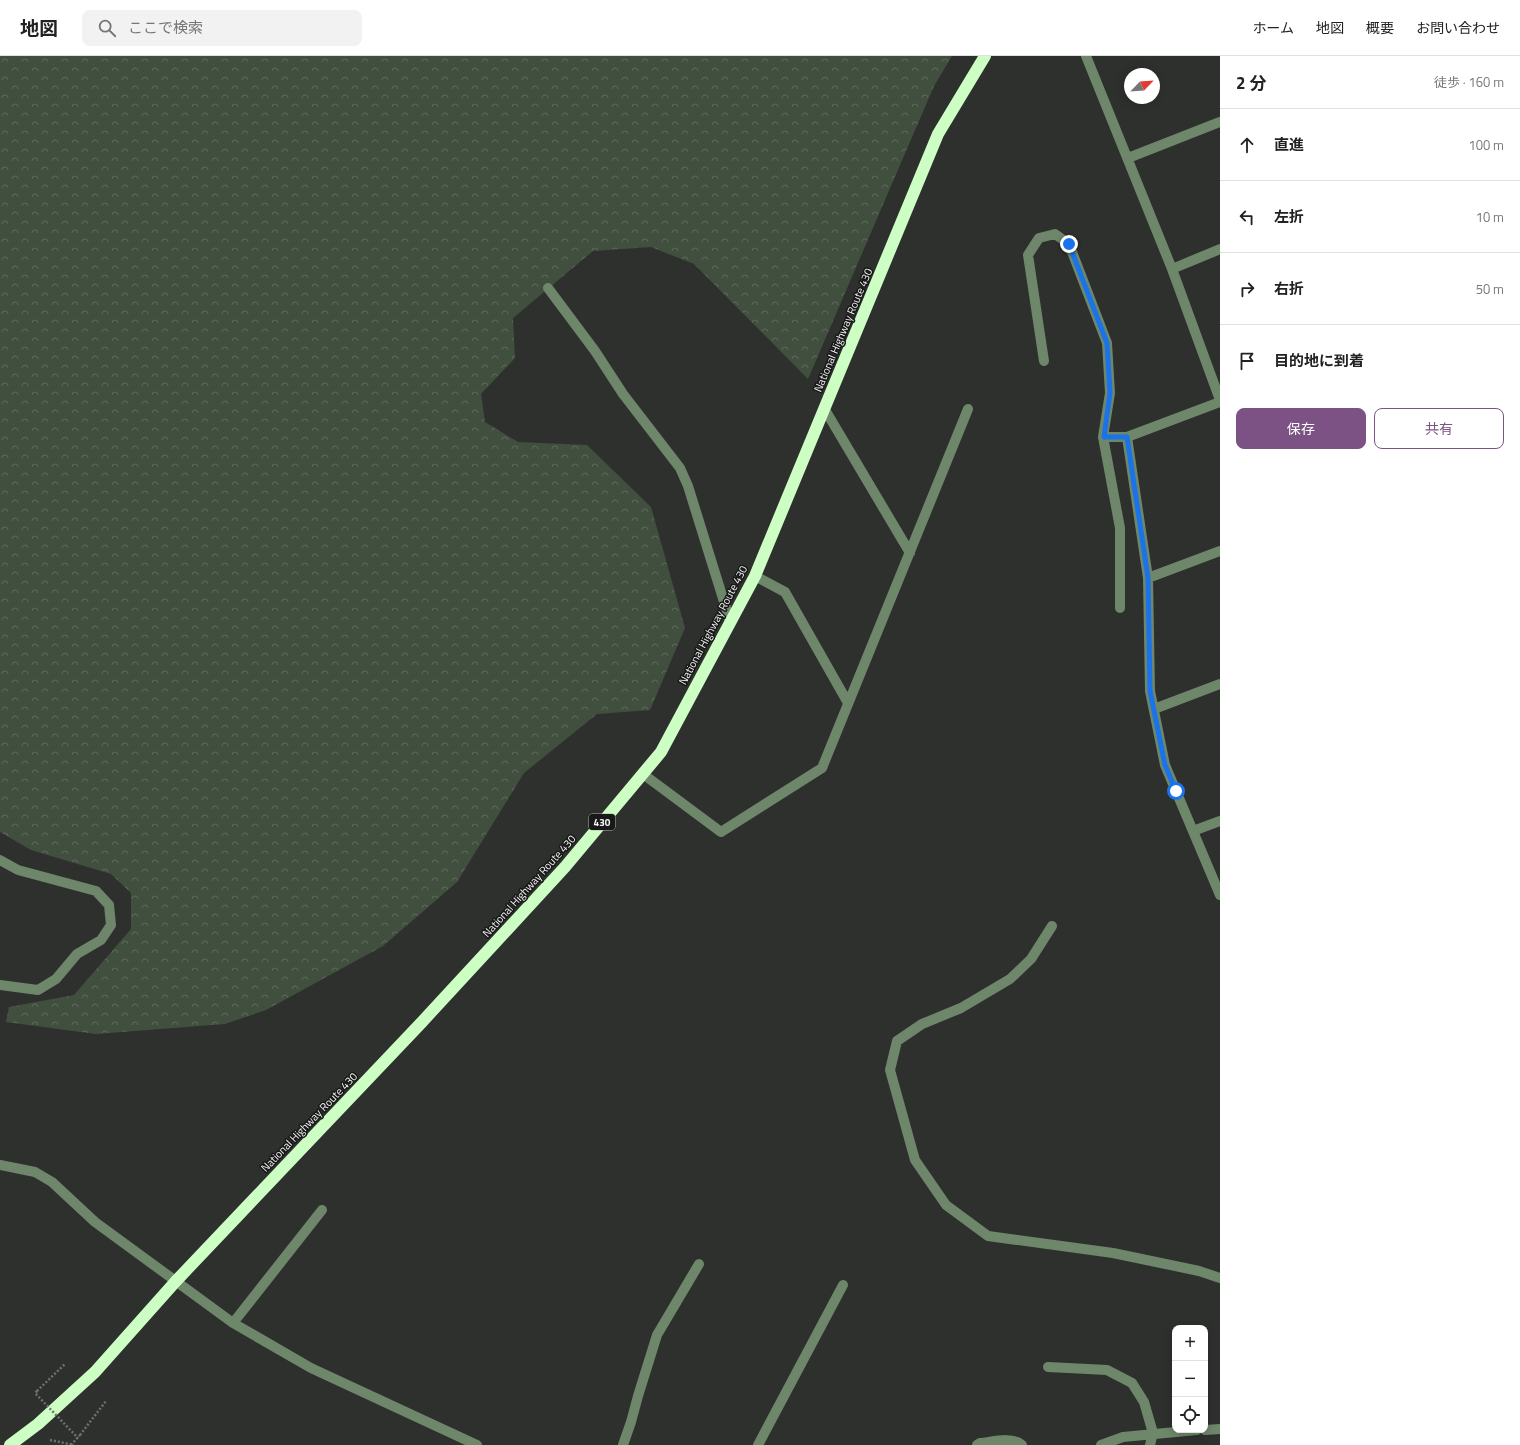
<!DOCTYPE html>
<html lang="ja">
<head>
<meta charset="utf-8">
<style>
  :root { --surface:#fff; --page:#f2f2f2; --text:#222; --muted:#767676; --line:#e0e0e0; --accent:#7c5285 }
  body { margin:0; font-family:"Titillium Web","Noto Sans JP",sans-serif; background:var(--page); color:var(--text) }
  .controls { position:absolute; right:12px; bottom:12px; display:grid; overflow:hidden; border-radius:8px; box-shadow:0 2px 10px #0003 }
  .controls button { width:36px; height:36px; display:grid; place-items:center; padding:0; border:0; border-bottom:1px solid var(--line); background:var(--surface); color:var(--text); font:20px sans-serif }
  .compass { position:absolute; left:1124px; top:12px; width:36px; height:36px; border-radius:50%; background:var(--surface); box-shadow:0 2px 10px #0003; rotate:65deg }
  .stop { position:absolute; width:12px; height:12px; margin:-9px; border:3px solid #1a73e8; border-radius:50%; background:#fff }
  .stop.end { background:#1a73e8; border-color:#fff; box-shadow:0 1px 4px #0008 }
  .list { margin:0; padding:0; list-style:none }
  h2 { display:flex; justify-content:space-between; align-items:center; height:52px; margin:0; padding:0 16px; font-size:17px }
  h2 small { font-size:13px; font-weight:400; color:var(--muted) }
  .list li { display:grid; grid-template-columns:26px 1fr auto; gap:12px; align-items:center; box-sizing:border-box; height:72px; padding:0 16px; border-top:1px solid var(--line) }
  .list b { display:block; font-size:15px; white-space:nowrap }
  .list em { font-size:13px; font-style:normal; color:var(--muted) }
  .actions { display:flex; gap:8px; padding:12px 16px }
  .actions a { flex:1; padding:9px 0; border:1px solid var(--accent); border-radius:8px; text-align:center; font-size:14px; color:var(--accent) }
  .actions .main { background:var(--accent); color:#fff }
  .icon { flex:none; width:22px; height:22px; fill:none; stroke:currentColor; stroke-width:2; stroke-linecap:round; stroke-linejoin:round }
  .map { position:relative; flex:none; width:1220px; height:1389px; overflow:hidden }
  header { display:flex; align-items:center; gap:24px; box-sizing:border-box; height:56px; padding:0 20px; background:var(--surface); border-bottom:1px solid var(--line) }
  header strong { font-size:19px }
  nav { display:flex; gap:22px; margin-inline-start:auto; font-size:14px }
  .search { width:280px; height:36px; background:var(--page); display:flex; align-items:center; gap:10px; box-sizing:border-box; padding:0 14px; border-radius:8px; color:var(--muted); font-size:15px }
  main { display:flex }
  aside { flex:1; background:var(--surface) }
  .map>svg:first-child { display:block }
  .forest { fill:url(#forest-crowns) }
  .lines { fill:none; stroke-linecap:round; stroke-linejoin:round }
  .path { stroke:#6f716f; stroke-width:2.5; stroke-dasharray:2 2; stroke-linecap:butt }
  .minor { stroke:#6e876a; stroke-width:10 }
  .highway { stroke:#cdffc4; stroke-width:12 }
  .path-bridge { stroke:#6f716f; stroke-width:2.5; stroke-dasharray:2 2; stroke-linecap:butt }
  .route { stroke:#1a73e8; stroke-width:5 }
  .labels { text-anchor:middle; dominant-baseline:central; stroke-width:3; stroke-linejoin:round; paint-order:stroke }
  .shield { fill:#171817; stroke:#b0b1b0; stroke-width:1 }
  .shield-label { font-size:10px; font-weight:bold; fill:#f2f3f2 }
  .street-label { font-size:11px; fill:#f2f3f2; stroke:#171817 }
</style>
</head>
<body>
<header>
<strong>地図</strong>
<div class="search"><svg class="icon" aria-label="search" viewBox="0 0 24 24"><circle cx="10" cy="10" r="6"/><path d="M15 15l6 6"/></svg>ここで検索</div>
<nav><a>ホーム</a><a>地図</a><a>概要</a><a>お問い合わせ</a></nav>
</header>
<main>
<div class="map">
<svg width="1220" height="1389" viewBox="0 0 1220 1389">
  <defs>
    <pattern id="forest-crowns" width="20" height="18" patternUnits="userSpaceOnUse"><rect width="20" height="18" fill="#41503e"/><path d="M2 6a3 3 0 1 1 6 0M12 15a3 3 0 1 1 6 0" fill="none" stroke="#5d6a5a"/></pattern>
  </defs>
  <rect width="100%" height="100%" fill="#2e302e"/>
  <path class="forest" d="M 0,0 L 952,0 L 934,30 L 808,323 L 694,208 L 651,191 L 593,195 L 513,262 L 515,302 L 481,338 L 485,366 L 518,386 L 587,389 L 651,451 L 685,572 L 650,654 L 597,658 L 524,717 L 457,826 L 383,890 L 266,954 L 225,968 L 96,978 L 6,966 L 9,951 L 74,939 L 131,873 L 131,837 L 111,818 L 31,794 L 0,776 Z"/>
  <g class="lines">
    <path class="path" d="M 37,1335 L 65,1308
      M 80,1379 L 106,1345
      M 50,1384 L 74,1389"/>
    <path class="minor" d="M 1086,0 L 1172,213 L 1220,344
      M 1128,102 L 1220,66
      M 1172,213 L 1220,193
      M 548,232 L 595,295 L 623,338 L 680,412 L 688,430 L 730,565
      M 1044,305 L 1028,199 L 1039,182 L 1055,178 L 1069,188 L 1107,287 L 1110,337 L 1103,381 L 1120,472 L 1120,552
      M 1220,346 L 1127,381 L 1148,522 L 1150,635 L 1165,709 L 1220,839
      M 824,352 L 910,497
      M 1103,381 L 1127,381
      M 755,520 L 785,536 L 848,647
      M 1148,522 L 1220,495
      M 1154,653 L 1220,628
      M 643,718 L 721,776 L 822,712 L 968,353
      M 1193,775 L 1220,765
      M 0,804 L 18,814 L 96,835 L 109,849 L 111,869 L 101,884 L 77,898 L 56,923 L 38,934 L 0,929
      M 1052,870 L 1031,903 L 1010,923 L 961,952 L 922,968 L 897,985 L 890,1014 L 915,1104 L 946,1149 L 988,1180 L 1113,1197 L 1199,1215 L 1220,1222
      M 0,1109 L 35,1116 L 52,1126 L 95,1166 L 233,1267 L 311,1312 L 477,1389
      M 233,1267 L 322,1154
      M 1048,1311 L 1107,1314 L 1132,1327 L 1144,1346 L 1153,1377 L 1150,1389
      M 1205,1374 L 1220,1373
      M 623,1389 L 631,1366 L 638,1340 L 657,1279 L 699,1208
      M 758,1389 L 843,1229
      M 977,1389 L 980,1387 C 992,1386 1012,1380 1022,1389
      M 1101,1389 L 1123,1381 L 1197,1374"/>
    <path class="highway" d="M 10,1389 L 38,1368 L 95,1316 L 176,1225 L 422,966 L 565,811 L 661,696 L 755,520 L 938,78 L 985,0"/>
    <path class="path-bridge" d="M 37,1335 L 35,1337 L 78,1382
      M 71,1389 L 80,1379"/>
  </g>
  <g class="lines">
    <path class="route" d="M 1069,188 L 1107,287 L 1110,337 L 1104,381 L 1127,381 L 1148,522 L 1150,635 L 1165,709 L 1176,735"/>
  </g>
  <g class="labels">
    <rect class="shield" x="589" y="758" width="26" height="16" rx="3"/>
    <g class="shield-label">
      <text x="602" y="766">430</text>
    </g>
    <g class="street-label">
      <text transform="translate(843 274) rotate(-67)">National Highway Route 430</text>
      <text transform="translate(713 569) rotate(-62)">National Highway Route 430</text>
      <text transform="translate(529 830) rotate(-48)">National Highway Route 430</text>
      <text transform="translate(309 1066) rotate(-46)">National Highway Route 430</text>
    </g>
  </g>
</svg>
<div class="controls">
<button>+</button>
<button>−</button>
<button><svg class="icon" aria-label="locate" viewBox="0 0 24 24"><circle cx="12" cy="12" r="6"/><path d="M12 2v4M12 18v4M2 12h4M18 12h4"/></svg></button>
</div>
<svg class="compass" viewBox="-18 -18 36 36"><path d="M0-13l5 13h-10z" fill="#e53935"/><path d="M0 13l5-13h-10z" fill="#767676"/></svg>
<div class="stop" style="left:1176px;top:735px"></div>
<div class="stop end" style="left:1069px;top:188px"></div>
</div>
<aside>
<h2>2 分<small>徒歩 · 160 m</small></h2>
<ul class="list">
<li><svg class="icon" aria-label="ahead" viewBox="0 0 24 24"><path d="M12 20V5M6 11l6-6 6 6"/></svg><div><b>直進</b></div><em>100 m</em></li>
<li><svg class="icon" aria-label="left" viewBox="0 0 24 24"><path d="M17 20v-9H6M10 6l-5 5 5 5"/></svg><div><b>左折</b></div><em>10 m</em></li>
<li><svg class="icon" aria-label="right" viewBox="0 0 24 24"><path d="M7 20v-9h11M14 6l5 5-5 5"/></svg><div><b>右折</b></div><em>50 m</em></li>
<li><svg class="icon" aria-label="arrive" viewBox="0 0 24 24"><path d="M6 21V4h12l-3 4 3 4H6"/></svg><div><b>目的地に到着</b></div></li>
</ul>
<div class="actions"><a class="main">保存</a><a>共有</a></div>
</aside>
</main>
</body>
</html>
